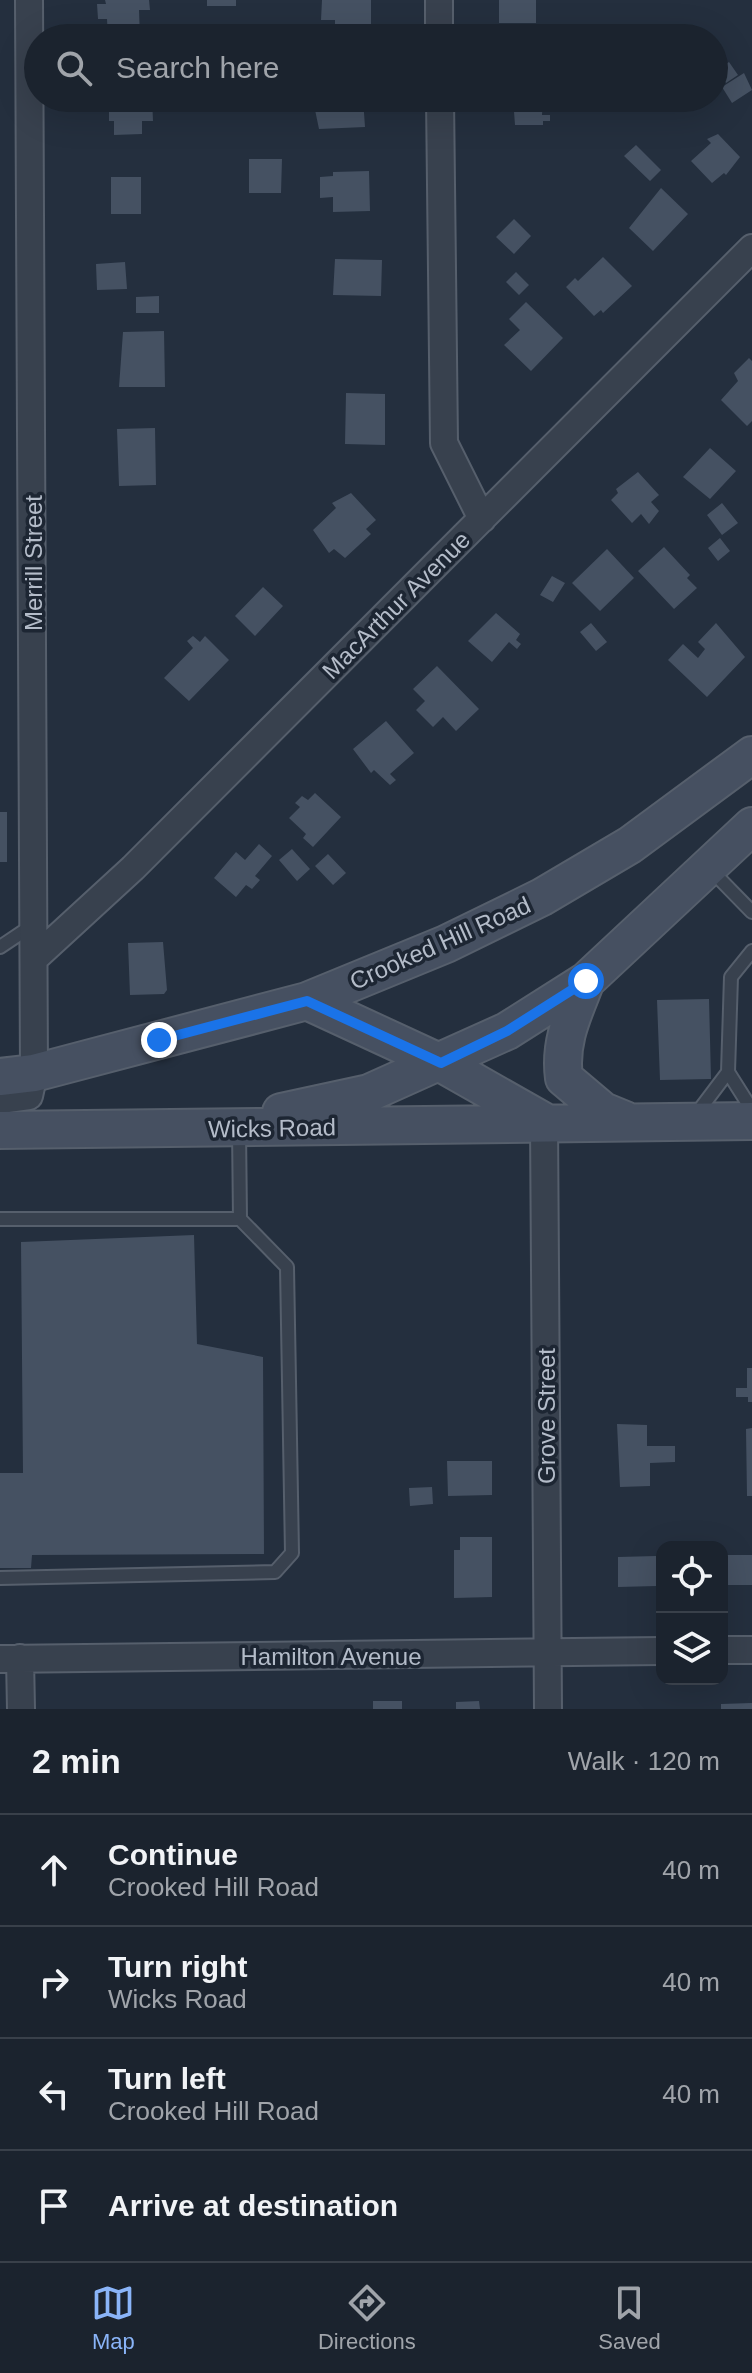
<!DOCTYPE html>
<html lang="en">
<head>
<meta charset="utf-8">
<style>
  :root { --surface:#1b232e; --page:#282f3a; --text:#f1f3f6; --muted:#a0a4aa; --line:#39404a; --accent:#8ab4f8 }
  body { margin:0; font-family:Arial,sans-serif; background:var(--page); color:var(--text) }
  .controls { position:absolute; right:24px; bottom:24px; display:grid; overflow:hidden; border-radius:16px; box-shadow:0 8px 32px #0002 }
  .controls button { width:72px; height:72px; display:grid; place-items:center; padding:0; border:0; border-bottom:2px solid var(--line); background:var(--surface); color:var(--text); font:40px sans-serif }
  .stop { position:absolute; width:24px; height:24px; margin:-18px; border:6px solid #1a73e8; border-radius:50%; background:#fff }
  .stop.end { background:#1a73e8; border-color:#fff; box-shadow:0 2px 8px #0008 }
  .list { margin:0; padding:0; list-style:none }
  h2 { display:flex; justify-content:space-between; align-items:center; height:104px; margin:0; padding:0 32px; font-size:34px }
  h2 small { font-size:26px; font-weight:400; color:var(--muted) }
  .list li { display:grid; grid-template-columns:52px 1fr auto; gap:24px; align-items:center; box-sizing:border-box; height:112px; padding:0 32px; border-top:2px solid var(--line) }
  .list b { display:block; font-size:30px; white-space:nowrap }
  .list p { margin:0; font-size:26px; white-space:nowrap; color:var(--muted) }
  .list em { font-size:26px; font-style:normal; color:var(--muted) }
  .icon { flex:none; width:44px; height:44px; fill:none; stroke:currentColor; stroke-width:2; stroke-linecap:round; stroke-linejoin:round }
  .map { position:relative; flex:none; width:752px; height:1709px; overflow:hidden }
  .search { position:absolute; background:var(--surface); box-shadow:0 8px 32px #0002; left:24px; right:24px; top:24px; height:88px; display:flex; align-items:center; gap:20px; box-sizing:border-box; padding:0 28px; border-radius:44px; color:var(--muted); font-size:30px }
  .sheet { height:552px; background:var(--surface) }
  nav { display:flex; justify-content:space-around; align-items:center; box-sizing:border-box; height:112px; border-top:2px solid var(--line); background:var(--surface); font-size:22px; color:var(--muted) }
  nav a { display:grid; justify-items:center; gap:4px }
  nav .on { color:var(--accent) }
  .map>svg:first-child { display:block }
  .building { fill:#455162 }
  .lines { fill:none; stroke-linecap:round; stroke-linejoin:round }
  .lane-casing { stroke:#565f6c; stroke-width:16 }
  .street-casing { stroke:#565f6c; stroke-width:30 }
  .secondary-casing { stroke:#565f6c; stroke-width:40 }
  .lane { stroke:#38414e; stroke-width:12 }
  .street { stroke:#38414e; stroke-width:26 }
  .secondary { stroke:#465061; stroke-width:36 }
  .route { stroke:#1a73e8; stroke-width:10 }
  .labels { text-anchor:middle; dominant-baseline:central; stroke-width:7; stroke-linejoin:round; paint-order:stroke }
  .street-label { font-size:24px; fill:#b4bcc9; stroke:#1d2633 }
</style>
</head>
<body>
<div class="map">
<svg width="752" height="1709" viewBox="0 0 752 1709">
  <rect width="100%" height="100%" fill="#242f3e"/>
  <path class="building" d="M 105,0 L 149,0 L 150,10 L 139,10 L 140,38 L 108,38 L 107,19 L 98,19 L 97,4 L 106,4 Z
    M 207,0 L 236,0 L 236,6 L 207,6 Z
    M 322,0 L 371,0 L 371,26 L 364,26 L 364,38 L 335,38 L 335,20 L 321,20 Z
    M 499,0 L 536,0 L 536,23 L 499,23 Z
    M 729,62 L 738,75 L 726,83 L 717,70 Z
    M 744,73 L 752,90 L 732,103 L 722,87 Z
    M 109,98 L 152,98 L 153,121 L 142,121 L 142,134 L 114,135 L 114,121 L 109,121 Z
    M 318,98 L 363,98 L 365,127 L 319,129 L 314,105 L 318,105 Z
    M 513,98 L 543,98 L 542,115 L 550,115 L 550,121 L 543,121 L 543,125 L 515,125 Z
    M 718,134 L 740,157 L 726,175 L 724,173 L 712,183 L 691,161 L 711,143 L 707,139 Z
    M 636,145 L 661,170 L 650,181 L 624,156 Z
    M 249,159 L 282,159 L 281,193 L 249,193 Z
    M 369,171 L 370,211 L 333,212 L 333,197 L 320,198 L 320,177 L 333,176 L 333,172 Z
    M 111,177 L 141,177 L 141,214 L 111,214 Z
    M 661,188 L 688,214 L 653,251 L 629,228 Z
    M 514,219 L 531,236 L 514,254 L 496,237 Z
    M 603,257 L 632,286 L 603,313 L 601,310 L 594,316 L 566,287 L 575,278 L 578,281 Z
    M 335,259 L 382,260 L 381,296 L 333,295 Z
    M 125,262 L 127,289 L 97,290 L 96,264 Z
    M 516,272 L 529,285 L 519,295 L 506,282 Z
    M 159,296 L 159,313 L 136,313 L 136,297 Z
    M 526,302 L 563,338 L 531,371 L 504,345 L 520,330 L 509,319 Z
    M 164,331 L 165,387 L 119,387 L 123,332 Z
    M 749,358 L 752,361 L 752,421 L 747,426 L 721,400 L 738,381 L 734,373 Z
    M 346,393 L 385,394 L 385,445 L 345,444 Z
    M 155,428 L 156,485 L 119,486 L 117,429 Z
    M 710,448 L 736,471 L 710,499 L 683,477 Z
    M 638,472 L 659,495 L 651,502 L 659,511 L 649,524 L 641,514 L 632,523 L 611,500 L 618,493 L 616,489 Z
    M 351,493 L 376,520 L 366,529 L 371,534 L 345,558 L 334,549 L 329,553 L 313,530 L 336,508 L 332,503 Z
    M 722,503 L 738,523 L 722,535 L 707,515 Z
    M 720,538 L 730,551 L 718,561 L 708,548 Z
    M 664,547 L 690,575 L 687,578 L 697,588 L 674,609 L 638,571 Z
    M 607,549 L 634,578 L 600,611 L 572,583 Z
    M 552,576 L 565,583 L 553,602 L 540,595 Z
    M 263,587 L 283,606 L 255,636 L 235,616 Z
    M 496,613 L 520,634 L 516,640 L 521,644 L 517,649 L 509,642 L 492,662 L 468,641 Z
    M 591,623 L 607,642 L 596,651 L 580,632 Z
    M 716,623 L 745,657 L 707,697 L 668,660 L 683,644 L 698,658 L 705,649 L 698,642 Z
    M 193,636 L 200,642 L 205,636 L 229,660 L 189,701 L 164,678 L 193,648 L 187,641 Z
    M 437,666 L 479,709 L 456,731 L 443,717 L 433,727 L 416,710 L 425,701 L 413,689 Z
    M 386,721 L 414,753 L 390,774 L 396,780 L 390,785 L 374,770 L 371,773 L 353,749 Z
    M 315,793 L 341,817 L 313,847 L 303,838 L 306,834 L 289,818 L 300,807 L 295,803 L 302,796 L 308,800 Z
    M 0,812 L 7,812 L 7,862 L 0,862 Z
    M 259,844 L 272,856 L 255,876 L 260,880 L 252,889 L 246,885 L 236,897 L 214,878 L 236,852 L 245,860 Z
    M 292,849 L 310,869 L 297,881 L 279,860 Z
    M 328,854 L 346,873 L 333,885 L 315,866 Z
    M 163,942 L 167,990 L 164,994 L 130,995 L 128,943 Z
    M 709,999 L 711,1079 L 660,1080 L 657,1000 Z
    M 194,1235 L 197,1344 L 263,1357 L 264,1554 L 32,1555 L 31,1568 L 0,1568 L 0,1473 L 23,1473 L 21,1242 Z
    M 747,1368 L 752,1368 L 752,1402 L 748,1402 L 748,1397 L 736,1397 L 736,1388 L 747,1388 Z
    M 617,1424 L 647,1425 L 647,1446 L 675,1446 L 675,1462 L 650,1463 L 650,1486 L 620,1487 Z
    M 752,1428 L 752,1496 L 747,1496 L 746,1429 Z
    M 447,1461 L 492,1461 L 492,1495 L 448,1496 Z
    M 432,1487 L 433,1504 L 410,1506 L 409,1488 Z
    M 460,1537 L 492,1537 L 492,1597 L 454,1598 L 454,1550 L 460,1550 Z
    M 727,1555 L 752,1555 L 752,1585 L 727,1585 Z
    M 656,1556 L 657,1586 L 618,1587 L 618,1557 Z
    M 373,1701 L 402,1701 L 402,1709 L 373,1709 Z
    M 479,1701 L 480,1709 L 456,1709 L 456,1702 Z
    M 752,1703 L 752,1709 L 721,1709 L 721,1704 Z"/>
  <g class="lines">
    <defs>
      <path id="lane" d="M 709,868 L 752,912
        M 0,947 L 30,927
        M 752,951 L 731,977 L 728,1072 L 752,1110
        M 694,1117 L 728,1072
        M 0,1219 L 240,1219
        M 0,1578 L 275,1572 L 292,1553 L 287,1267 L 240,1219 L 239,1129"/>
      <path id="street" d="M 439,0 L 439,38
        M 440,98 L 444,443 L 482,519
        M 36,957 L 133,868 L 752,248
        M 0,1100 L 29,1096 L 34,1073 L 29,0
        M 544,1122 L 548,1709
        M 722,1650 L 752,1650
        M 20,1658 L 21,1709
        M 0,1659 L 662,1651"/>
      <path id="secondary" d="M 586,981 C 573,1014 559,1042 564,1078 L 603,1111 L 625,1120
        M 307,1001 L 441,1063 L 543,1121
        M 0,1077 L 34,1073 L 307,1001 L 446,944 L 542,897 L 630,845 L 752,755
        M 281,1112 L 369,1093 L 507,1031 L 586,981 L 752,826
        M 0,1130 L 752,1121"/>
    </defs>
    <use href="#lane" class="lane-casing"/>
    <use href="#street" class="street-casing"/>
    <use href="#secondary" class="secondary-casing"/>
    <use href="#lane" class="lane"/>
    <use href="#street" class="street"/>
    <use href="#secondary" class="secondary"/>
  </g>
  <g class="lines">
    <path class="route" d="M 159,1040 L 307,1001 L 441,1063 L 507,1031 L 586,981"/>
  </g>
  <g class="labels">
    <g class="street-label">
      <text transform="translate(33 563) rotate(-90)">Merrill Street</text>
      <text transform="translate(396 605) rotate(-45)">MacArthur Avenue</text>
      <text transform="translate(440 943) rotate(-24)">Crooked Hill Road</text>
      <text transform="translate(272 1128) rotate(-1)">Wicks Road</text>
      <text transform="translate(546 1416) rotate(-90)">Grove Street</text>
      <text x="331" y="1656">Hamilton Avenue</text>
    </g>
  </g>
</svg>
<div class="controls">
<button><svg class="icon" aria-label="locate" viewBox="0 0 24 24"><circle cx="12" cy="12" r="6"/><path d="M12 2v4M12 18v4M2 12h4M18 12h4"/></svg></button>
<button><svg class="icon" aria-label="layers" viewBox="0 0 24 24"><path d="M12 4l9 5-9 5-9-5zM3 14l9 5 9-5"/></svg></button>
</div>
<div class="stop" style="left:586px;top:981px"></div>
<div class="stop end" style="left:159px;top:1040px"></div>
<div class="search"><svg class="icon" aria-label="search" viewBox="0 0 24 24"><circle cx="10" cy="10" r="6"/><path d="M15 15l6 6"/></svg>Search here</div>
</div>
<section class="sheet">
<h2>2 min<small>Walk · 120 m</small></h2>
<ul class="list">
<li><svg class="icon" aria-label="ahead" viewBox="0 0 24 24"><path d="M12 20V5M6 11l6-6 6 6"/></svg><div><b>Continue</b><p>Crooked Hill Road</p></div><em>40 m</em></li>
<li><svg class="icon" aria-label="right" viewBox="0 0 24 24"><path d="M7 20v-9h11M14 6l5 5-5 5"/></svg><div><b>Turn right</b><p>Wicks Road</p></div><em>40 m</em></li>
<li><svg class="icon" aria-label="left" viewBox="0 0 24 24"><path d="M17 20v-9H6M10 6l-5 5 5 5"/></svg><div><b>Turn left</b><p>Crooked Hill Road</p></div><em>40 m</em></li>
<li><svg class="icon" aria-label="arrive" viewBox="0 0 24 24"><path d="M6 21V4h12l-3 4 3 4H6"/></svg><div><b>Arrive at destination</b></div></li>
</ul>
</section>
<nav>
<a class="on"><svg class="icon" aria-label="map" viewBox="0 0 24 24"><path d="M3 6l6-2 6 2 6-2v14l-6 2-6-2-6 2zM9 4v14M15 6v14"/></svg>Map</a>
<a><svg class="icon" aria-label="directions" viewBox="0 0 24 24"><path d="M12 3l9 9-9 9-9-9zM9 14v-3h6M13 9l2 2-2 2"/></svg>Directions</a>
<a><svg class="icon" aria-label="saved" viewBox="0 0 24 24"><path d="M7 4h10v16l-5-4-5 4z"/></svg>Saved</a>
</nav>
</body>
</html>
